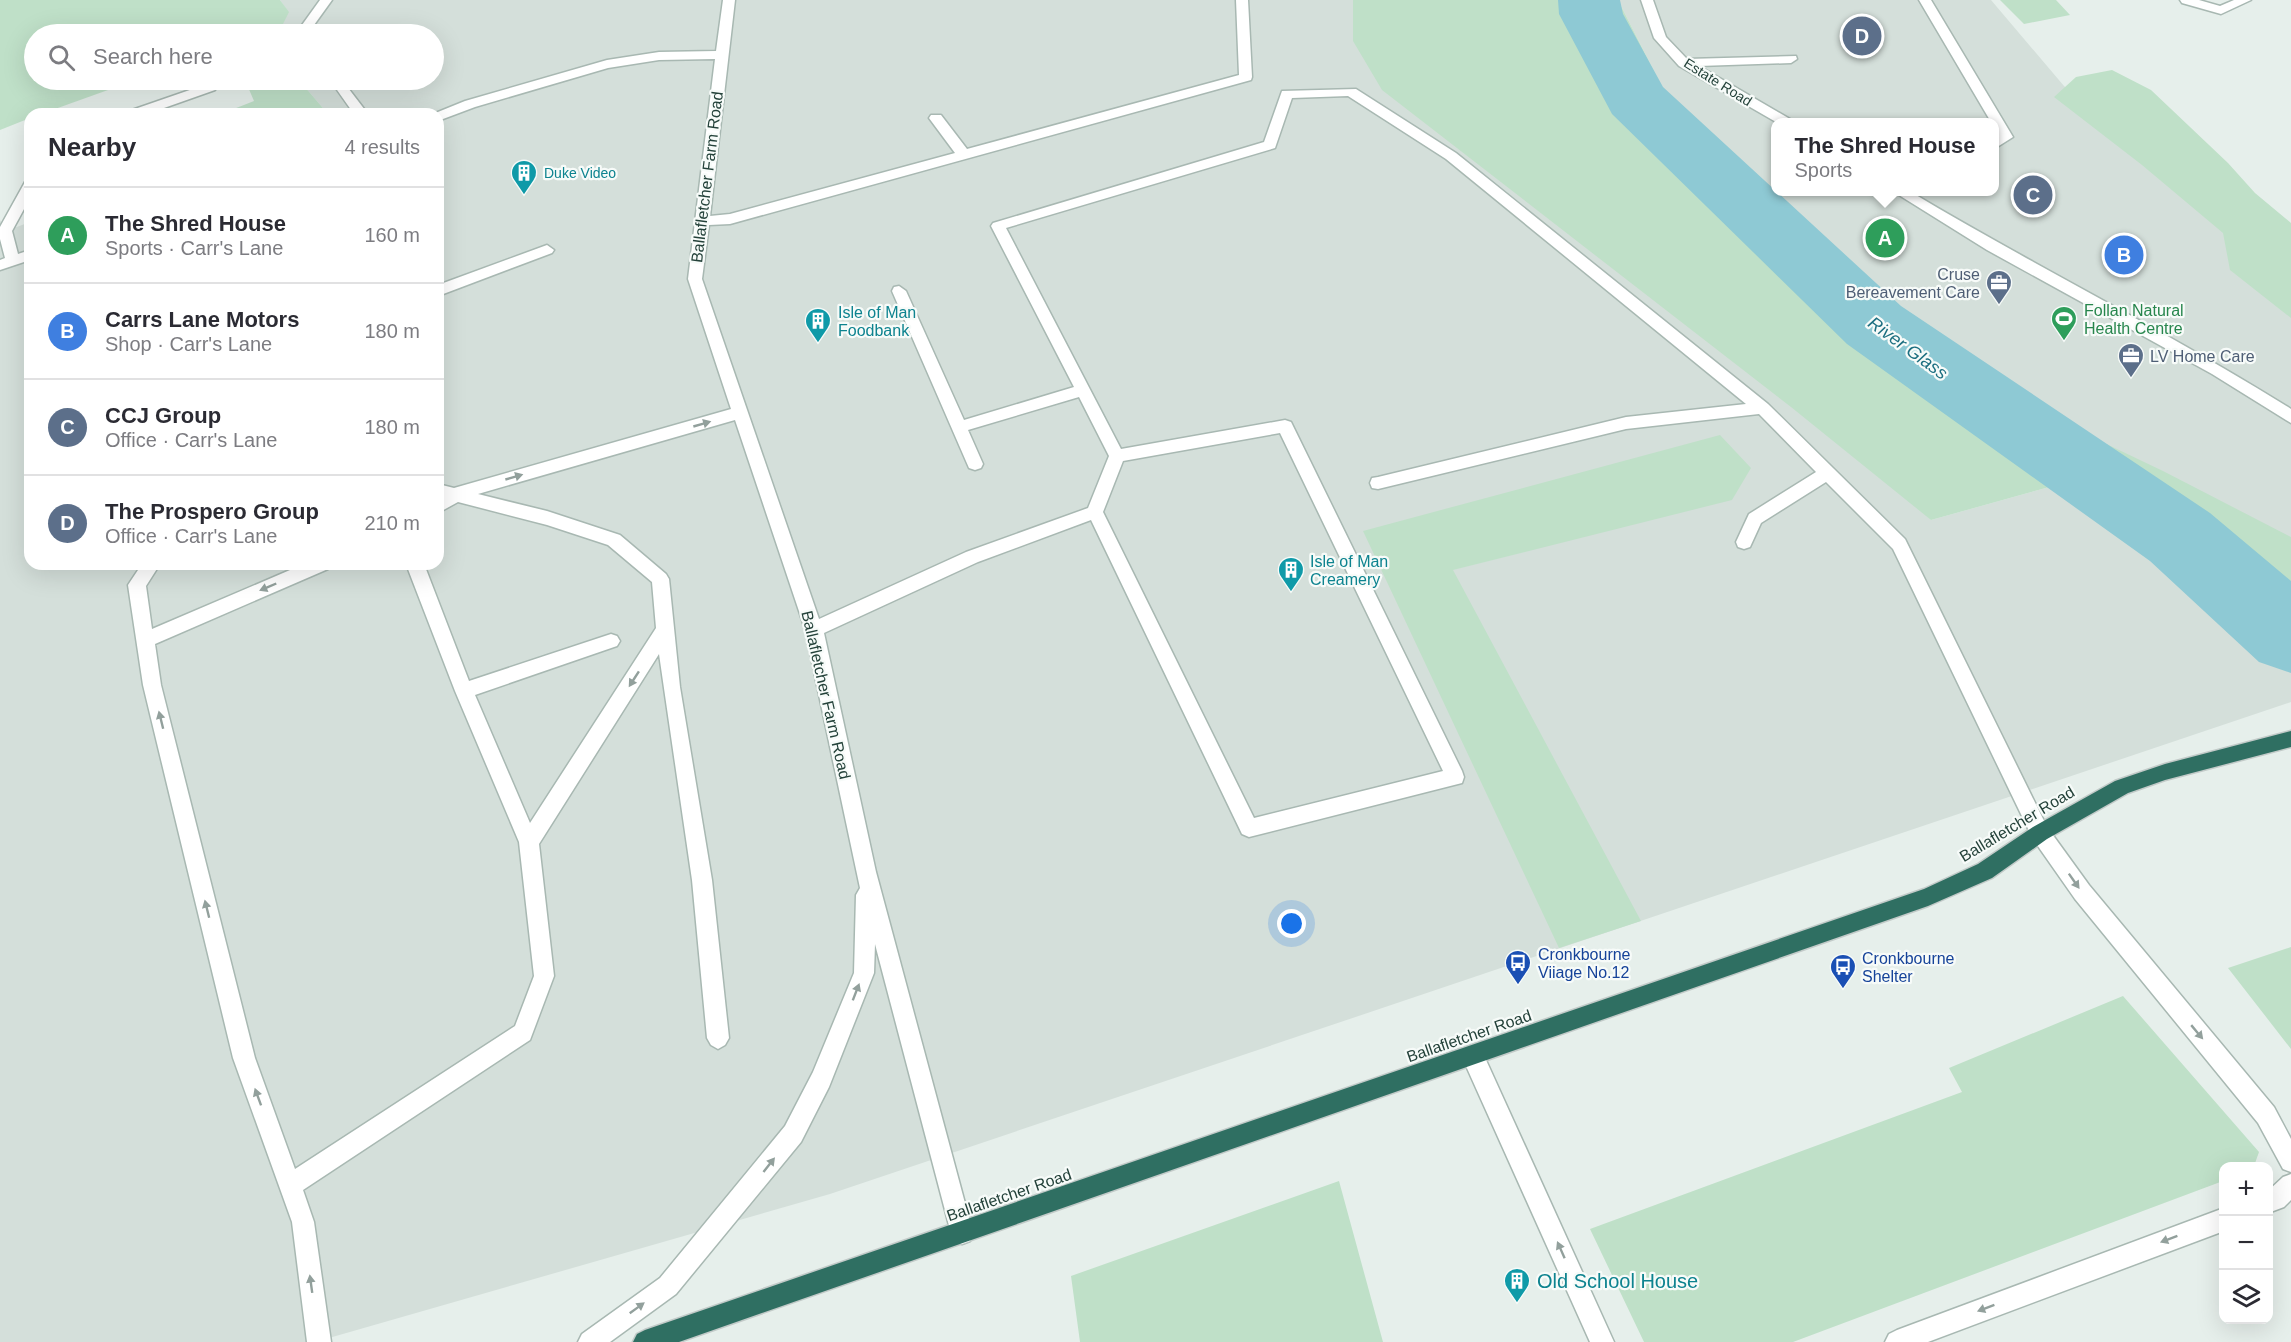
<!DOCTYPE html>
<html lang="en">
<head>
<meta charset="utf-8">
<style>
  :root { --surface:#fff; --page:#f7f7f7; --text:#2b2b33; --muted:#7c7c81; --line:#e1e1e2; --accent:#855347 }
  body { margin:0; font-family:Helvetica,sans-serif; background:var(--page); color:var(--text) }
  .controls { position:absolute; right:18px; bottom:18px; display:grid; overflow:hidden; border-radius:12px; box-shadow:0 6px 24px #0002 }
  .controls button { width:54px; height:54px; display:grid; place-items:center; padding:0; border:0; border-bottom:2px solid var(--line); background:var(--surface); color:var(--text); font:30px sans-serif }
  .you { position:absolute; left:1292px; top:924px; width:21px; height:21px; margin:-15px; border:4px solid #fff; border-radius:50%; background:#1a73e8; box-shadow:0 0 0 9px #1a73e833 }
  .badge { display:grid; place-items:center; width:39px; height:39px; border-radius:50%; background:var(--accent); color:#fff; font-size:20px; font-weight:700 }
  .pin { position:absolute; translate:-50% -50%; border:3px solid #fff; box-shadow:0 2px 6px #0006 }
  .popup { position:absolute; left:1771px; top:118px; width:228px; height:78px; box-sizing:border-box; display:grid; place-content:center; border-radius:12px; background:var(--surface); filter:drop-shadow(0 2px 4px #0005); font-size:20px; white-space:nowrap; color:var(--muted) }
  .popup b { font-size:22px; color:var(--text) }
  .popup::after { content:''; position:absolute; left:50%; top:100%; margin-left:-12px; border:12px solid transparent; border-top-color:var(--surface) }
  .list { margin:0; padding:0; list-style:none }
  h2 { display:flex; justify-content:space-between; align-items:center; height:78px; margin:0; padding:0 24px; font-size:26px }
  h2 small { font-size:20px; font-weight:400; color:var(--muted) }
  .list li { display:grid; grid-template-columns:39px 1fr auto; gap:18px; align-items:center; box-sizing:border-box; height:96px; padding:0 24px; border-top:2px solid var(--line) }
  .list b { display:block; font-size:22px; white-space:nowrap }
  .list p { margin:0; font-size:20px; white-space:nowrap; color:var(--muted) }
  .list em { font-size:20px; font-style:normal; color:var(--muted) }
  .icon { flex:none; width:33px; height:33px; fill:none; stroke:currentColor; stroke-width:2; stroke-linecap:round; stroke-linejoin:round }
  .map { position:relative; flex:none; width:2291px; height:1342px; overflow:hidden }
  .search { position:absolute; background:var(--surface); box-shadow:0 6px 24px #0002; left:24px; top:24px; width:420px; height:66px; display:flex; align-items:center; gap:15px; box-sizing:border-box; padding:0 21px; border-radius:33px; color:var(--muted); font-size:22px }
  .panel { position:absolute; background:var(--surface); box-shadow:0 6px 24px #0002; left:24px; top:108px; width:420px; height:462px; border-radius:18px }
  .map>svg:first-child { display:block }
  .built { fill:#d4dfda; fill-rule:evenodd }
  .green { fill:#bfe0c8 }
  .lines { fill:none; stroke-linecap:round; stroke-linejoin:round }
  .river { fill:#8ec9d4; fill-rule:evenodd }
  .minor-casing { stroke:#a8b8b2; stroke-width:3 }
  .highway-casing { stroke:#c2cac8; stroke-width:3 }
  .minor { fill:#fff; fill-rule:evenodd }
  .highway { fill:#2f6f62; fill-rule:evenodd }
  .oneway { fill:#92a09c }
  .labels { text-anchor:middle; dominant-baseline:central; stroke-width:4.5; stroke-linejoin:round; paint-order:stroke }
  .far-street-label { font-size:14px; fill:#24423a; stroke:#f7fbf9 }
  .far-culture-label { font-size:14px; fill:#0d838f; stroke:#f7fbf9; text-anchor:start }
  .street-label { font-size:16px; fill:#24423a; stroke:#f7fbf9 }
  .service-label { font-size:16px; fill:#4e5e75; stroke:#f7fbf9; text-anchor:end }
  .leisure-label { font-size:16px; fill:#27864d; stroke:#f7fbf9; text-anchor:start }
  .culture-label { font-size:16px; fill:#0d838f; stroke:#f7fbf9; text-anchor:start }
  .transit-label { font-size:16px; fill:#164399; stroke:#f7fbf9; text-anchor:start }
  .water-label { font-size:18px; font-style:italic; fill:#1c6f80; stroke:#f7fbf9 }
  .near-culture-label { font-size:20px; fill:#0d838f; stroke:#f7fbf9; text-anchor:start }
</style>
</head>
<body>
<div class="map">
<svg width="2291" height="1342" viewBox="0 0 2291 1342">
  <rect width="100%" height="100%" fill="#e6efeb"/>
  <path class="built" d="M 280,0 L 1421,0 L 1931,520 L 2053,486 L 2117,518 L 1920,355 L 1673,109 L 1618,0 L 1991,0 L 2064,86 L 2209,217 L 2291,285 L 2291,702 L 830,1194 L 315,1342 L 0,1342 L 0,220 L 6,231 L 30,222 L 30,564 L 438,564 L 438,114 L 328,114 L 299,80 L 434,80 L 434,34 L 278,34 L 288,12 ZM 1776,122 L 1994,122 L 1994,192 L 1776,192 Z"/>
  <path class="green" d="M 0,0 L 280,0 L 289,12 L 278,34 L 34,34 L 34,80 L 136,80 L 41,114 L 30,114 L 30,118 L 0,130 Z
    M 1353,0 L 1618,0 L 1673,109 L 1920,355 L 2163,471 L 2291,537 L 2291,669 L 2265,635 L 2120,519 L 2053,486 L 1931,520 L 1791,407 L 1382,90 L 1353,41 Z
    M 2000,0 L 2056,0 L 2070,15 L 2024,24 Z
    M 2112,70 L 2151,90 L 2228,163 L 2255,193 L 2291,223 L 2291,318 L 2230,270 L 2223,233 L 2142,165 L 2054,97 L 2076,77 Z
    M 245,80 L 299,80 L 328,114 L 221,114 L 254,101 Z
    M 1720,435 L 1751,468 L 1732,500 L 1453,570 L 1641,921 L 1559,948 L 1363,531 Z
    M 2291,947 L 2291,1049 L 2228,968 Z
    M 2123,996 L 2259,1152 L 2254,1166 L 2224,1166 L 2223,1181 L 1793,1342 L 1644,1342 L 1590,1229 L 1962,1092 L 1949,1068 Z
    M 1339,1181 L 1383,1342 L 1080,1342 L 1071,1276 Z"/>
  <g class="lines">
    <path class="river" d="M 1558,0 L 1620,0 L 1623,14 L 1663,87 L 1901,306 L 2210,513 L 2291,581 L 2291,673 L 2259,662 L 2150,561 L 1847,344 L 1612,114 L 1559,14 Z"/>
    <defs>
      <path id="minor" d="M 320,0 L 332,0 L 309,32 L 310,34 L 298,34 L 297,32 Z
        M 723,0 L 735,0 L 710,216 L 730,214 L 955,153 L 929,118 L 931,115 L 941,115 L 967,149 L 1239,75 L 1236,0 L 1248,0 L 1252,77 L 1251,80 L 730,224 L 709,225 L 702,279 L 819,619 L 966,552 L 1088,508 L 1109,456 L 1079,397 L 968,430 L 983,464 L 981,468 L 975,470 L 969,468 L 892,291 L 894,287 L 899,286 L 906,291 L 964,420 L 1074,387 L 991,226 L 993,223 L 1264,142 L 1282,91 L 1356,89 L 1456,153 L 1768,404 L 1905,539 L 2047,827 L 2089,885 L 2274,1107 L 2291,1139 L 2291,1172 L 2283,1169 L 2258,1123 L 2075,899 L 2033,839 L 1893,549 L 1826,482 L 1761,523 L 1750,547 L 1744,549 L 1738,547 L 1736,542 L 1749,514 L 1816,472 L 1759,414 L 1626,429 L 1378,489 L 1372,488 L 1370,483 L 1372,478 L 1378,477 L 1626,417 L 1746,404 L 1446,159 L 1348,96 L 1292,98 L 1275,148 L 1006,228 L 1121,449 L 1285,420 L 1291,422 L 1462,771 L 1464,777 L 1462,783 L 1249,837 L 1242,834 L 1091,520 L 978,562 L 824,633 L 876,872 L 973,1233 L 970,1241 L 962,1244 L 954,1241 L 951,1233 L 875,944 L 874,973 L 829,1087 L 801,1142 L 676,1294 L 610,1342 L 578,1342 L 582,1334 L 660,1278 L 785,1126 L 813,1072 L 854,973 L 856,895 L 860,888 L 805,629 L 735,420 L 478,494 L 547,511 L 620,535 L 666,574 L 669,579 L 680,687 L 712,880 L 729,1038 L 725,1045 L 718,1049 L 711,1045 L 707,1038 L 692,880 L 659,654 L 539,844 L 554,976 L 530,1040 L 303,1190 L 314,1222 L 331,1342 L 307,1342 L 292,1222 L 233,1058 L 143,685 L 128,585 L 142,564 L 160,564 L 146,586 L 152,629 L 304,564 L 331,564 L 328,569 L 155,644 L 161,685 L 255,1058 L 295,1169 L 515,1026 L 534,976 L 519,842 L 455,691 L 406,564 L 424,564 L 469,681 L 611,634 L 617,636 L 620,641 L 617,646 L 475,695 L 530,823 L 656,628 L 652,582 L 608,545 L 547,525 L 458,502 L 438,513 L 438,484 L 454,488 L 731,409 L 688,279 L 715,59 L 659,60 L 608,68 L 475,107 L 443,119 L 438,120 L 438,114 L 433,114 L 465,101 L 607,60 L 659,52 L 716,51 ZM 1280,433 L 1443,771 L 1254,818 L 1103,512 L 1123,461 Z
        M 1641,0 L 1653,0 L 1666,37 L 1687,59 L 1796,56 L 1797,59 L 1791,63 L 1699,66 L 1790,119 L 1791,122 L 1776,122 L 1679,66 L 1654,38 Z
        M 1919,0 L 1931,0 L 2013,137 L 1994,149 L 1994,138 L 1999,136 L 1994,129 L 1994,122 L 1991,122 Z
        M 2180,0 L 2199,0 L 2220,6 L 2234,0 L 2251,0 L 2221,14 L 2182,3 Z
        M 330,80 L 342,80 L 368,114 L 354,114 Z
        M 210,83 L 215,84 L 217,87 L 215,90 L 147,114 L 127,114 L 129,111 Z
        M 30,180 L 30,198 L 12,231 L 18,254 L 30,250 L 30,260 L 0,270 L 0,260 L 5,258 L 0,239 L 0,227 L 25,182 Z
        M 1894,192 L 1911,192 C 2036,267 2167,331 2291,409 L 2291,423 L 2212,374 L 1987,250 Z
        M 547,245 L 554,250 L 552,253 L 438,296 L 438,285 Z
        M 1473,1046 L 1481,1049 L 1614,1342 L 1590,1342 L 1462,1057 L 1465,1049 Z
        M 2291,1174 L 2291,1200 L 2284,1207 L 2268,1213 L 2268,1191 L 2283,1177 Z
        M 2224,1208 L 2224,1231 L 1928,1342 L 1885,1342 L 1889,1334 L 1897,1330 Z"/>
      <path id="highway" d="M 2291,731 L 2291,747 L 2165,780 L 2128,793 L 2047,839 L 1992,878 L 1928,906 L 679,1342 L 633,1342 L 637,1334 L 645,1330 L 1924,889 L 1978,864 L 2033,827 L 2115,781 L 2165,764 Z"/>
    </defs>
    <use href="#minor" class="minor-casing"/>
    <use href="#highway" class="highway-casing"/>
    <use href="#minor" class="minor"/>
    <use href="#highway" class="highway"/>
  </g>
  <defs><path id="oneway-solid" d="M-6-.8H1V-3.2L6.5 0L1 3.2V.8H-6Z" transform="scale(1.5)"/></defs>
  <g class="oneway">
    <use href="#oneway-solid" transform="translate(702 424) rotate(-16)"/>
    <use href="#oneway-solid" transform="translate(514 477) rotate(-16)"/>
    <use href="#oneway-solid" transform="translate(268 587) rotate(157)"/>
    <use href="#oneway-solid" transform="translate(634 679) rotate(123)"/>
    <use href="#oneway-solid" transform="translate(161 720) rotate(-104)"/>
    <use href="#oneway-solid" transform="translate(2074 881) rotate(55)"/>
    <use href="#oneway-solid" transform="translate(207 909) rotate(-104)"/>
    <use href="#oneway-solid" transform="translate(856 992) rotate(-69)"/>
    <use href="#oneway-solid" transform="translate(2197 1032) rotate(50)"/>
    <use href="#oneway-solid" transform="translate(258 1097) rotate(-110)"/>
    <use href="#oneway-solid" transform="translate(769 1165) rotate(-52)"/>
    <use href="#oneway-solid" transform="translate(2169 1239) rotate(159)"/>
    <use href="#oneway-solid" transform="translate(1561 1250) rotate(-114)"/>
    <use href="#oneway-solid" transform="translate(311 1284) rotate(-98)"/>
    <use href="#oneway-solid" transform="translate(637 1308) rotate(-36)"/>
    <use href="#oneway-solid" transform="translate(1986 1308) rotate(159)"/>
  </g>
  <defs>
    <symbol id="building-pin" viewBox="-11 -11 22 30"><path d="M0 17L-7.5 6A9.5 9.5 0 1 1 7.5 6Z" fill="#0f9aa8" stroke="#f7fbf9"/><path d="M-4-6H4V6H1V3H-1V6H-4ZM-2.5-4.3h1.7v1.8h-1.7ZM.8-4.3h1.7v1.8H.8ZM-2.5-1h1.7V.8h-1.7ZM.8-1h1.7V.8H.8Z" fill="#fff"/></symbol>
    <symbol id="office-pin" viewBox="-11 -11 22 30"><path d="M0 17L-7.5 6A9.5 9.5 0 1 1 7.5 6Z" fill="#5c6f8a" stroke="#f7fbf9"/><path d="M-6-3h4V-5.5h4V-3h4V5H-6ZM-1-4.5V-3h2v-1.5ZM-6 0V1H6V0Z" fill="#fff"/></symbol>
    <symbol id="stadium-pin" viewBox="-11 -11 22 30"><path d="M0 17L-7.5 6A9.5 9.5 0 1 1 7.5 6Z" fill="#2e9e5b" stroke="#f7fbf9"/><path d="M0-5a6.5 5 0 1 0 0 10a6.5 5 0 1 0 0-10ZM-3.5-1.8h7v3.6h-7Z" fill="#fff"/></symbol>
    <symbol id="bus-pin" viewBox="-11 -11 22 30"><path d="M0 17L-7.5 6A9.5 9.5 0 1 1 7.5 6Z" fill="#1a4fb4" stroke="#f7fbf9"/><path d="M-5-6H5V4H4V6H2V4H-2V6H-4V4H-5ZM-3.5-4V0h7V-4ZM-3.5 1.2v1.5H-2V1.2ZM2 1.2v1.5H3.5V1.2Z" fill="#fff"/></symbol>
  </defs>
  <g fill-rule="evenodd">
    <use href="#building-pin" x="509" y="158" width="30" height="40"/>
    <use href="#office-pin" x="1984" y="268" width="30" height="40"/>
    <use href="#stadium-pin" x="2049" y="304" width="30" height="40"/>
    <use href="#building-pin" x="803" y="306" width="30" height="40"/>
    <use href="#office-pin" x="2116" y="341" width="30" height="40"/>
    <use href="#building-pin" x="1276" y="555" width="30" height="40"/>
    <use href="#bus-pin" x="1503" y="948" width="30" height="40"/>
    <use href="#bus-pin" x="1828" y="952" width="30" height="40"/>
    <use href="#building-pin" x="1502" y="1266" width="30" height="40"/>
  </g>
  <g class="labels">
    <g class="far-street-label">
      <text transform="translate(1718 82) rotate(32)">Estate Road</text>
    </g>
    <g class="far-culture-label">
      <text x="544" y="173">Duke Video</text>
    </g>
    <g class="street-label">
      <text transform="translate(707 177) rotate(-83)">Ballafletcher Farm Road</text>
      <text transform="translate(826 695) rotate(77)">Ballafletcher Farm Road</text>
      <text transform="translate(2017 824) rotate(-31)">Ballafletcher Road</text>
      <text transform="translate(1469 1036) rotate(-19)">Ballafletcher Road</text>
      <text transform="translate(1009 1195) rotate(-19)">Ballafletcher Road</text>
    </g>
    <g class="service-label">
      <text x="1980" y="274">Cruse<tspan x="1980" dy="18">Bereavement Care</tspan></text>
      <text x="2150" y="356" text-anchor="start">LV Home Care</text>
    </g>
    <g class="leisure-label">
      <text x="2084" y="310">Follan Natural<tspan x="2084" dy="18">Health Centre</tspan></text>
    </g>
    <g class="culture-label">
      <text x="838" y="312">Isle of Man<tspan x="838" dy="18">Foodbank</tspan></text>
      <text x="1310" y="561">Isle of Man<tspan x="1310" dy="18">Creamery</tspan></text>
    </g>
    <g class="transit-label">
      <text x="1538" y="954">Cronkbourne<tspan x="1538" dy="18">Viiage No.12</tspan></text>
      <text x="1862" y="958">Cronkbourne<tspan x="1862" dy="18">Shelter</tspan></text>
    </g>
    <g class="water-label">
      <text transform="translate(1908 348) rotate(36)">River Glass</text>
    </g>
    <g class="near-culture-label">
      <text x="1537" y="1281">Old School House</text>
    </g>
  </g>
</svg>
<div class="controls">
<button>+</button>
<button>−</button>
<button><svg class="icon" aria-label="layers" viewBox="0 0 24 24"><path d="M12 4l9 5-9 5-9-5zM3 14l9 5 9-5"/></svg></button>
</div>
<div class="you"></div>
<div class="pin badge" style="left:1885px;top:238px;background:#2e9e5b">A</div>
<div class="popup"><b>The Shred House</b>Sports</div>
<div class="pin badge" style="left:2124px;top:255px;background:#3f7fe0">B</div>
<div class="pin badge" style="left:2033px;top:195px;background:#5c6f8a">C</div>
<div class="pin badge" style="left:1862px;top:36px;background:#5c6f8a">D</div>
<div class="search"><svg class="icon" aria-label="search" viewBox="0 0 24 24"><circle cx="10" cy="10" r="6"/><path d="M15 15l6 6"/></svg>Search here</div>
<section class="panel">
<h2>Nearby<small>4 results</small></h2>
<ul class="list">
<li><span class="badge" style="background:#2e9e5b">A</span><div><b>The Shred House</b><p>Sports · Carr's Lane</p></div><em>160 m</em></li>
<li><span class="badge" style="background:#3f7fe0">B</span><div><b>Carrs Lane Motors</b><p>Shop · Carr's Lane</p></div><em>180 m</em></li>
<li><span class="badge" style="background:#5c6f8a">C</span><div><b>CCJ Group</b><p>Office · Carr's Lane</p></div><em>180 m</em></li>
<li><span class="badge" style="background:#5c6f8a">D</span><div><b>The Prospero Group</b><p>Office · Carr's Lane</p></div><em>210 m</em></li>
</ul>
</section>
</div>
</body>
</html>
